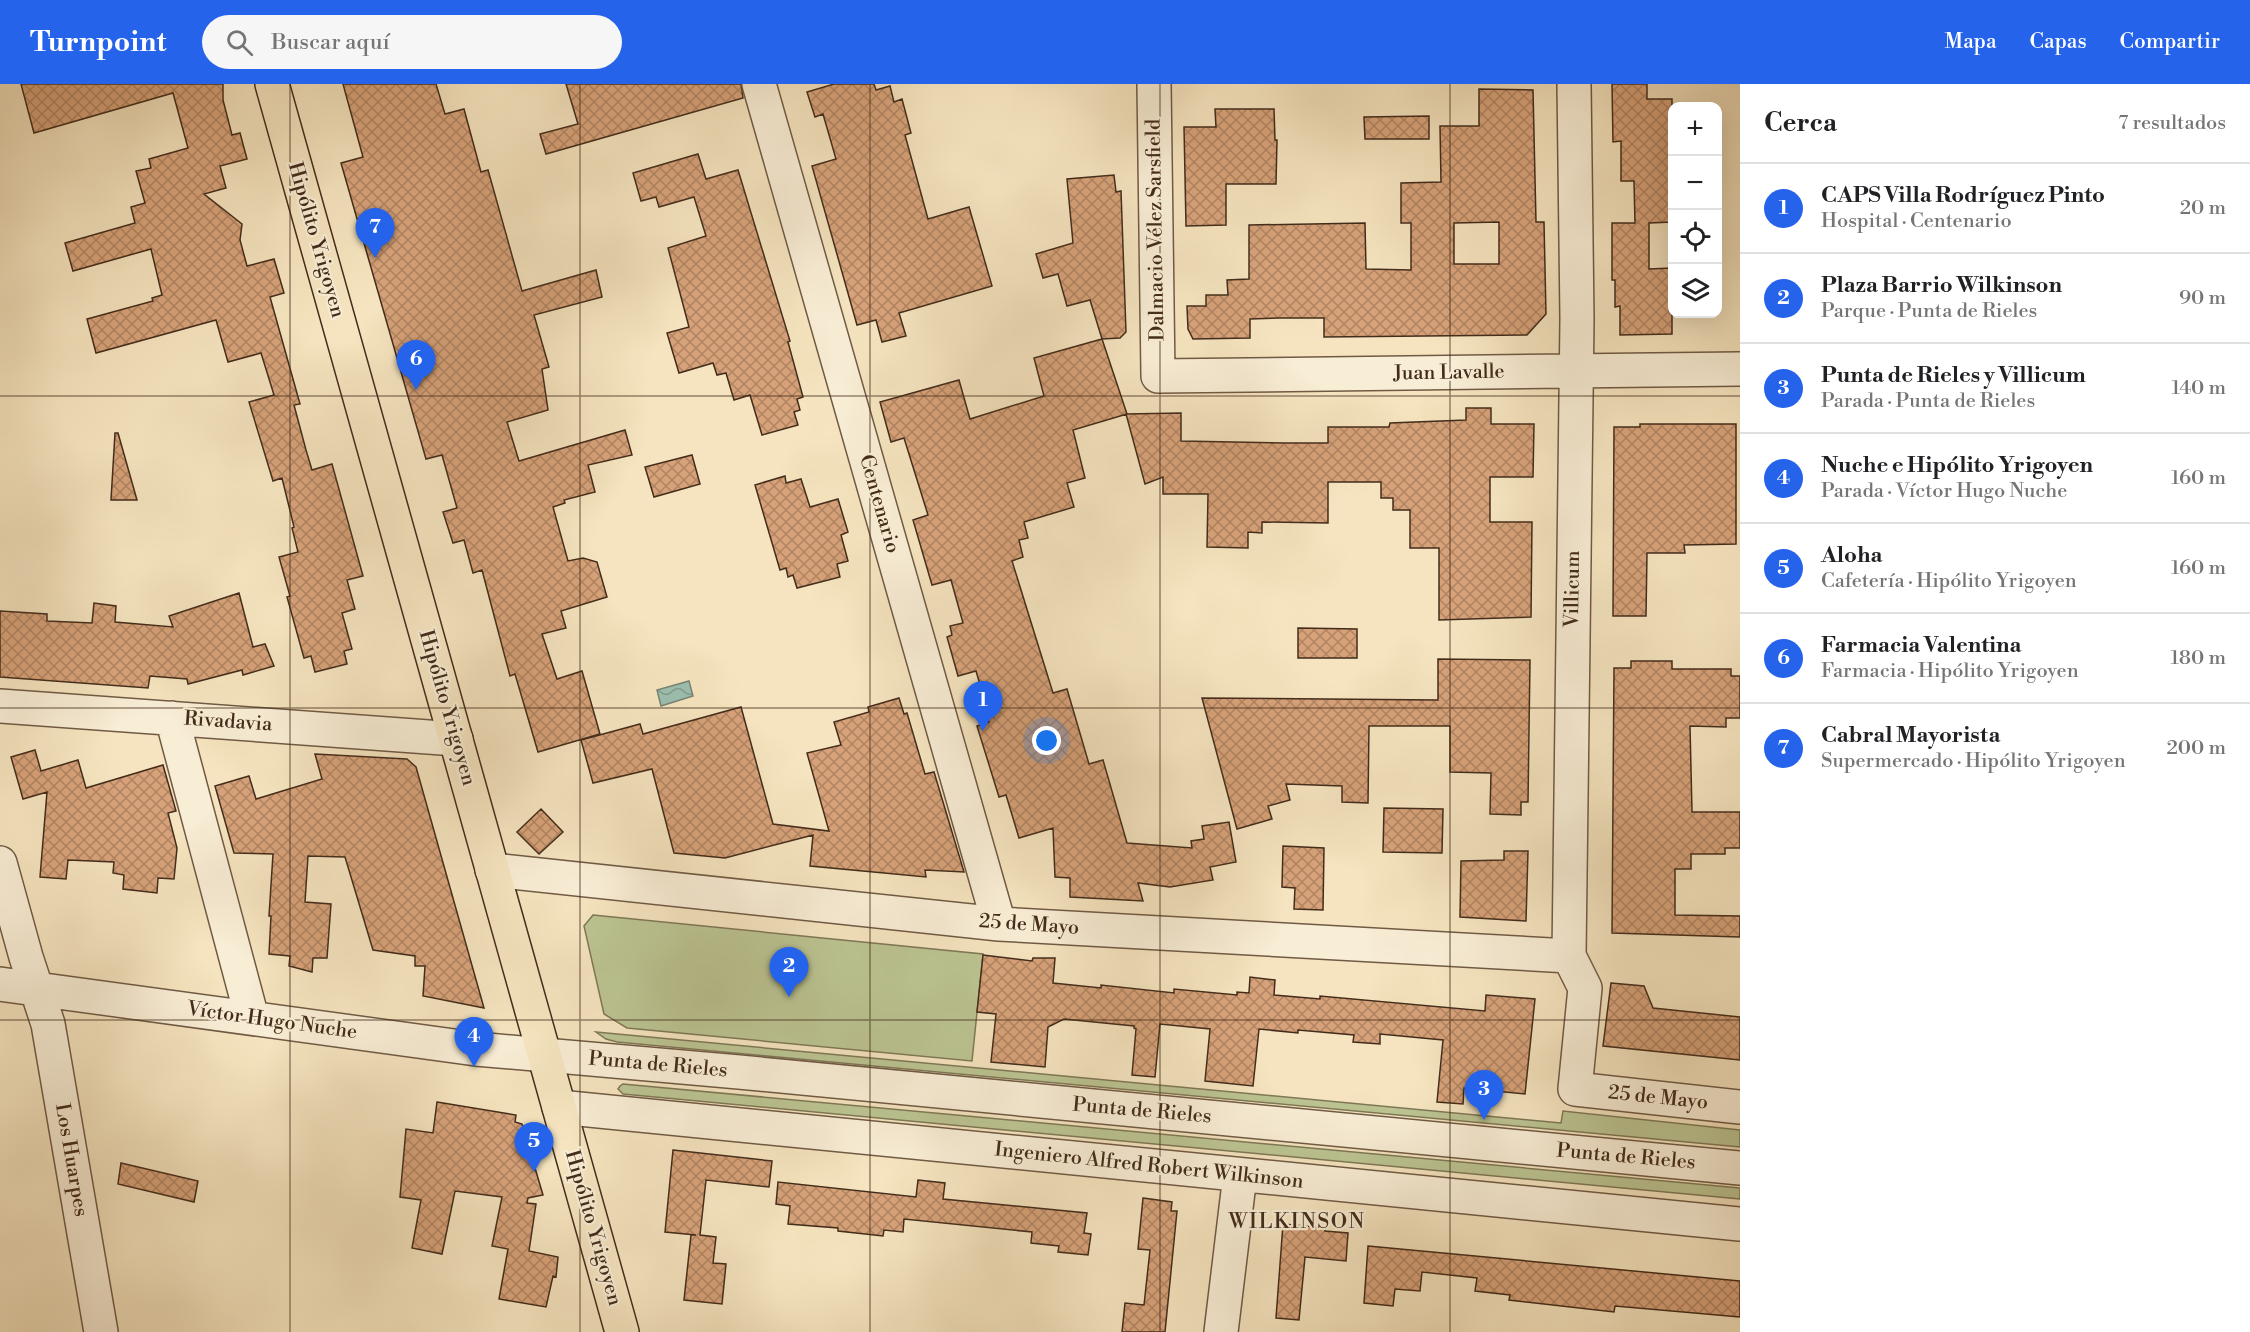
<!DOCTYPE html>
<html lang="es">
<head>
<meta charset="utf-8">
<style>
  :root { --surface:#fff; --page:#f6f6f6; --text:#202124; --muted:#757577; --line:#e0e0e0; --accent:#2563eb }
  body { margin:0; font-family:"Libre Bodoni",serif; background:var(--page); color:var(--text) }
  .controls { position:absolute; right:18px; top:18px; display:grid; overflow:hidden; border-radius:12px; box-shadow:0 6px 24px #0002 }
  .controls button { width:54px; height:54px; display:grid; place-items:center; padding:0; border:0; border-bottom:2px solid var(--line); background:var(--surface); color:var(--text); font:30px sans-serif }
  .you { position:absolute; left:1047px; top:657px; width:21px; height:21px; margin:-15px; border:4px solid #fff; border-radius:50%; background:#1a73e8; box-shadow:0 0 0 9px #1a73e833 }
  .badge { display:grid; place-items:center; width:39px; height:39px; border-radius:50%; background:var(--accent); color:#fff; font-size:20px; font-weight:700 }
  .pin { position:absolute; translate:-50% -50px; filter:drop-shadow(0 2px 3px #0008) }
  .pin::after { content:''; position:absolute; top:32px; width:21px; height:18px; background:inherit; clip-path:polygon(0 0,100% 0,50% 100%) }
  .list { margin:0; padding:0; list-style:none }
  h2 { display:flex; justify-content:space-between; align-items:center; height:78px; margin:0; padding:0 24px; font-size:26px }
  h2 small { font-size:20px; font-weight:400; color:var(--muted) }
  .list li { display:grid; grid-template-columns:39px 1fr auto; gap:18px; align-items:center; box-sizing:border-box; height:90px; padding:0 24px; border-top:2px solid var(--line) }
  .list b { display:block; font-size:22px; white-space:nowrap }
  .list p { margin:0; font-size:20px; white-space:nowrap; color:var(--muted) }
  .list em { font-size:20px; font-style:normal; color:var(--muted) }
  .icon { flex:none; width:33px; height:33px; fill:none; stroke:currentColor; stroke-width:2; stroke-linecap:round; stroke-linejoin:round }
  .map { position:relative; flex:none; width:1740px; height:1248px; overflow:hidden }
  header { display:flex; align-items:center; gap:36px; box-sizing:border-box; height:84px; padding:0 30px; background:var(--accent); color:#fff }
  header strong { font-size:28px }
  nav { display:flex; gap:33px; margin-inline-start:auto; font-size:21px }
  .search { width:420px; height:54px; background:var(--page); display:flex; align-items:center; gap:15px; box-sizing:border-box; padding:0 21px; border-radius:33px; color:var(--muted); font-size:22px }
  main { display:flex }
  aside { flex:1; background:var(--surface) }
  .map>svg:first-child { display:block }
  .green { fill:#bbc492; stroke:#7f7856; stroke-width:1.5 }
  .water { fill:url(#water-waves); stroke:#788474; stroke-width:1.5 }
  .building { fill:url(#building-cross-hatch); stroke:#432c1b; stroke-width:1.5; fill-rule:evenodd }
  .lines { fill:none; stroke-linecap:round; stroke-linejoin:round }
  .minor-casing { stroke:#705a44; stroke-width:36 }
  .major-casing { stroke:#432c1b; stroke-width:36 }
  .minor { stroke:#f8edd5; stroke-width:33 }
  .major { stroke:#f5e4bf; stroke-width:33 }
  .grid { fill:none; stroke:#432c1b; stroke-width:1.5; stroke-opacity:0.55 }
  .labels { text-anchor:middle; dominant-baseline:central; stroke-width:4.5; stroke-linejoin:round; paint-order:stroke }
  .street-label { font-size:20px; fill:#432c1b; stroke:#f8edd5 }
  .neighbourhood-label { font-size:21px; letter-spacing:1.5px; fill:#432c1b; stroke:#f8edd5 }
</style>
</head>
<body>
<header>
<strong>Turnpoint</strong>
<div class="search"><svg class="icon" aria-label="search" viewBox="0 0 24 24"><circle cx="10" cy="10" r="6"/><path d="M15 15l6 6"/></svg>Buscar aquí</div>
<nav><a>Mapa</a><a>Capas</a><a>Compartir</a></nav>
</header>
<main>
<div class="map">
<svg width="1740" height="1248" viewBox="0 0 1740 1248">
  <defs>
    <pattern id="water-waves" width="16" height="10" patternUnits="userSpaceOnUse" patternTransform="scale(1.5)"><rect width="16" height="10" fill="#9cbfaf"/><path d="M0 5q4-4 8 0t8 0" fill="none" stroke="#819b8e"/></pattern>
    <pattern id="building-cross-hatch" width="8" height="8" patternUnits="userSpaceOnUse" patternTransform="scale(1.5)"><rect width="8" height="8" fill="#d7a279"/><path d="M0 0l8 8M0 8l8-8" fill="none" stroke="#b08462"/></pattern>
  </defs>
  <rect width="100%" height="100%" fill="#f5e4bf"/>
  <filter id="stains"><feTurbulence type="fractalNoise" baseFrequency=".00333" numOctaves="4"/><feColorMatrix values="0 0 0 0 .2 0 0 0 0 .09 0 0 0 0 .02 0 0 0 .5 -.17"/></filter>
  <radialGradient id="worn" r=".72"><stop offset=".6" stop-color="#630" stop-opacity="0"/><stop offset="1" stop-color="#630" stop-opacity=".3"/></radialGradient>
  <path class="green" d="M 593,831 L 983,870 L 972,977 L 627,944 L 604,930 L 584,842 Z
    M 596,948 L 1561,1039 L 1563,1027 L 1740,1046 L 1740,1063 L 617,958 L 606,955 Z
    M 623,1000 L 1740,1104 L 1740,1115 L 623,1010 L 618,1005 L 620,1002 Z"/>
  <path class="water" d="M 689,597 L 693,612 L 661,622 L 657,606 Z"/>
  <path class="building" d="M 21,0 L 223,0 L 223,16 L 232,51 L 240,49 L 247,75 L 220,82 L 226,104 L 204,110 L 242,140 L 240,156 L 247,182 L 274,175 L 284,209 L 270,213 L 300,320 L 294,321 L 306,366 L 312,386 L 332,380 L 363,492 L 347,496 L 355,525 L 342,529 L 352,565 L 344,567 L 347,580 L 315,588 L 311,572 L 304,574 L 287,513 L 290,512 L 279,473 L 298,468 L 292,444 L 294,443 L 282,394 L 273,397 L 249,318 L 274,311 L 261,269 L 228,278 L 216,236 L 96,269 L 87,235 L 153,217 L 152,214 L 162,211 L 151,165 L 73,187 L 65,159 L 135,139 L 131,123 L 145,119 L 136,87 L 151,84 L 149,75 L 188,64 L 173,9 L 34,49 Z
    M 343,0 L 436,0 L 445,30 L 464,25 L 481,88 L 488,86 L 522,207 L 596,186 L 602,213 L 534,231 L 549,283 L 542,285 L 548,326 L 507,338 L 519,377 L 625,346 L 632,371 L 588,381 L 595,408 L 564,416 L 565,419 L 553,423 L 568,477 L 583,474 L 597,478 L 607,513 L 561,527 L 566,544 L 542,550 L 557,595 L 582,587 L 600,650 L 538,668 L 515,590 L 510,592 L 482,486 L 473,489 L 464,456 L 453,459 L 443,428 L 457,424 L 442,371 L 426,375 L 341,79 L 363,73 Z
    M 566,0 L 741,0 L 743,14 L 546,70 L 540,50 L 578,40 Z
    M 834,0 L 874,0 L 876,6 L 890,2 L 894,18 L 902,15 L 911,49 L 905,51 L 928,135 L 969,123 L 992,202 L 899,229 L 906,252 L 882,258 L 876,236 L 857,241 L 812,82 L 836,75 L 823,30 L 815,33 L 807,8 Z
    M 1612,0 L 1647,0 L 1647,15 L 1672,15 L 1672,138 L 1649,139 L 1649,185 L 1672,184 L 1672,250 L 1620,251 L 1620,222 L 1615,223 L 1615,196 L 1612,196 L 1612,139 L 1635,139 L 1634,97 L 1621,97 L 1621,57 L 1613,58 Z
    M 1479,5 L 1533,6 L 1536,138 L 1544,138 L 1546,230 L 1527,251 L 1324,253 L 1324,234 L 1279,234 L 1250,235 L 1250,254 L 1193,255 L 1188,245 L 1187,222 L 1206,222 L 1206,211 L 1228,211 L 1227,196 L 1249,195 L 1249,141 L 1365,139 L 1366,185 L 1411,186 L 1411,139 L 1401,139 L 1401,99 L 1441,98 L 1440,42 L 1479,42 ZM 1499,138 L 1499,180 L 1454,180 L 1454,139 Z
    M 1215,25 L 1274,25 L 1275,56 L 1277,56 L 1276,100 L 1226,100 L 1226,141 L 1186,142 L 1184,43 L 1216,43 Z
    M 1429,32 L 1429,55 L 1365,55 L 1364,33 Z
    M 698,70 L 706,95 L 738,86 L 790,257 L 788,258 L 803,313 L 797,315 L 800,326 L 794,328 L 798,341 L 762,351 L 750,311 L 734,316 L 726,289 L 717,291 L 713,279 L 679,289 L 667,249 L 689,243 L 668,164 L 706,152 L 694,113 L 659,123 L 656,113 L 641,117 L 633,89 Z
    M 1114,91 L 1116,108 L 1121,107 L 1126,248 L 1120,254 L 1102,255 L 1090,216 L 1067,222 L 1058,190 L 1043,194 L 1036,170 L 1073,159 L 1067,95 Z
    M 1102,255 L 1127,330 L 1073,346 L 1085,394 L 1067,399 L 1074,423 L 1024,438 L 1028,454 L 1019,456 L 1023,473 L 1012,477 L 1053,609 L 1067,605 L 1089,680 L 1103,676 L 1127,759 L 1192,764 L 1191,757 L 1204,755 L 1202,742 L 1229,738 L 1236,778 L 1210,783 L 1213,796 L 1170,803 L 1138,799 L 1143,817 L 1070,813 L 1070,794 L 1055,793 L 1053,744 L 1019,754 L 1006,711 L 999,713 L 977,642 L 989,638 L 986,629 L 988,628 L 976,587 L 958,592 L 947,553 L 952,551 L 950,542 L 963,539 L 951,496 L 932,501 L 913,436 L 928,431 L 904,354 L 891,358 L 880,318 L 959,296 L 970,335 L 1044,312 L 1034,274 Z
    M 1466,324 L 1491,324 L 1491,340 L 1534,340 L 1533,393 L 1490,393 L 1490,438 L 1532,438 L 1531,533 L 1439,536 L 1439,464 L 1410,464 L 1410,426 L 1393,426 L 1393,414 L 1381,414 L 1381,398 L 1328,398 L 1328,439 L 1262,438 L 1262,449 L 1248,448 L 1248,464 L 1207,463 L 1208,410 L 1163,410 L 1163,393 L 1145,400 L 1126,330 L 1181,329 L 1181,357 L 1284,359 L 1328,359 L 1328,343 L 1389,343 L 1390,339 L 1466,336 Z
    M 1640,340 L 1736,340 L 1736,460 L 1684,461 L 1685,469 L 1647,469 L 1646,532 L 1613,532 L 1614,343 L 1640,343 Z
    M 115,349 L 118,349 L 137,416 L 111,416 Z
    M 692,371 L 700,400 L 654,413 L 645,383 Z
    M 785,392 L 786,399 L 801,395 L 810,423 L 838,415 L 848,448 L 841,451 L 848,477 L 837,480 L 840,493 L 797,504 L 793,491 L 788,493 L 786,484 L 780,486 L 755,401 Z
    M 239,509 L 253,563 L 265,560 L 274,582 L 243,591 L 242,586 L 188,600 L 187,595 L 150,592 L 148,604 L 0,593 L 0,527 L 47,530 L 47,537 L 92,539 L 94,519 L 116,522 L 115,538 L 173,543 L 169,532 Z
    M 1298,544 L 1357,545 L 1357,574 L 1298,574 Z
    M 1438,575 L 1530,576 L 1528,718 L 1521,718 L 1521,731 L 1490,730 L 1491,689 L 1450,688 L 1450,642 L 1369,642 L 1368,719 L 1342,718 L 1342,702 L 1286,700 L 1290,716 L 1268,722 L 1272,735 L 1237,745 L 1202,614 L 1438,616 Z
    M 1631,577 L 1672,577 L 1672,585 L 1731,585 L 1731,592 L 1740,592 L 1740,634 L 1726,634 L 1726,643 L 1690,642 L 1692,728 L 1740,728 L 1740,764 L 1725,764 L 1725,770 L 1691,770 L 1691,785 L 1675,785 L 1675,831 L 1740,832 L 1740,853 L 1612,849 L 1614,584 L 1631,584 Z
    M 899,614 L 904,630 L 907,629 L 925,690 L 934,688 L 964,788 L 925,786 L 926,793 L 810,782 L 813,751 L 725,774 L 674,769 L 652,685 L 593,699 L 581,656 L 640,640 L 643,650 L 741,623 L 773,740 L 829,747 L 807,669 L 841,661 L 834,638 L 869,628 L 868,623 Z
    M 35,666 L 41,687 L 78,676 L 86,704 L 163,681 L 176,727 L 168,729 L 177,764 L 174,795 L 158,794 L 157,809 L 123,805 L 124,791 L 113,789 L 114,778 L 68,776 L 66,795 L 40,793 L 47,708 L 23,715 L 11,673 Z
    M 315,670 L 407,675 L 416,683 L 484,924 L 423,912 L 425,882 L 415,882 L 415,872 L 373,866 L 345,773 L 308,772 L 305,818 L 331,820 L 327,874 L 313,874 L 312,888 L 289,882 L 290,872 L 269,870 L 271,832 L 269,832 L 273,770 L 234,769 L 215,702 L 249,692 L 256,715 L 322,695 Z
    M 1384,724 L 1443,725 L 1442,769 L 1383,768 Z
    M 541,725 L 563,748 L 539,770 L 517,748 Z
    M 1283,762 L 1324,764 L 1323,826 L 1294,825 L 1295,804 L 1282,803 Z
    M 1504,767 L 1528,767 L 1526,837 L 1460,833 L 1461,777 L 1504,776 Z
    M 983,871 L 1032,877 L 1033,874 L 1055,874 L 1053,899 L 1101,904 L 1101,901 L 1174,909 L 1174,905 L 1237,911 L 1237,908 L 1249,909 L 1250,893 L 1275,896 L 1274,911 L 1320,915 L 1320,912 L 1485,927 L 1486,911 L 1535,915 L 1525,1010 L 1464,1004 L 1463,1020 L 1437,1018 L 1443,956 L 1380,950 L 1380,960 L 1353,958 L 1354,951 L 1298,946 L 1298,949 L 1259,945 L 1253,1002 L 1205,997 L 1210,945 L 1160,940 L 1155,993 L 1132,991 L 1136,945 L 1134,944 L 1134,942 L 1064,935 L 1048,943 L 1045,983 L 991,978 L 996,930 L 977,928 Z
    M 1611,899 L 1644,902 L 1653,924 L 1740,933 L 1740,976 L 1603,962 Z
    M 437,1018 L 516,1031 L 515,1038 L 522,1040 L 543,1111 L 528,1114 L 527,1119 L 536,1120 L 529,1167 L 558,1173 L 556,1193 L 553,1192 L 546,1223 L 499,1215 L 508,1165 L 492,1162 L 502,1113 L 455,1107 L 442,1170 L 412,1164 L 421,1116 L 400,1113 L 406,1045 L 433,1049 Z
    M 673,1066 L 772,1077 L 769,1103 L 706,1096 L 700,1151 L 716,1153 L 713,1179 L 726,1180 L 722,1220 L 684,1216 L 691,1151 L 696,1151 L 665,1148 Z
    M 121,1079 L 198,1097 L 194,1118 L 118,1100 Z
    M 918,1096 L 945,1099 L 943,1115 L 1087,1129 L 1084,1149 L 1091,1150 L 1088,1171 L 1058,1168 L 1059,1162 L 1031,1159 L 1032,1148 L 904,1135 L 903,1148 L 884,1146 L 883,1152 L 838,1147 L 838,1144 L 788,1140 L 790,1122 L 776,1120 L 778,1098 L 916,1113 Z
    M 1143,1114 L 1172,1118 L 1171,1127 L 1177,1127 L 1165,1248 L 1122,1248 L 1125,1219 L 1144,1221 L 1150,1166 L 1138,1165 Z
    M 1283,1140 L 1325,1144 L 1325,1147 L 1348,1149 L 1346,1177 L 1305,1173 L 1299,1236 L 1276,1234 Z
    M 1368,1162 L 1740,1197 L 1740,1233 L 1615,1222 L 1614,1228 L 1509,1216 L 1510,1211 L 1475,1207 L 1477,1194 L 1422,1188 L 1420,1207 L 1395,1205 L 1393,1222 L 1364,1219 Z"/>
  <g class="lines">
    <defs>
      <path id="minor" d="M 759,0 L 999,840
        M 1154,0 L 1158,292 L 1740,285
        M 1574,0 L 1577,235 L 1569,872 L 1585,904 L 1575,1005 L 1740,1023
        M 0,622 L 456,655
        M 172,634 L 252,934
        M 0,779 L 26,873 L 48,940 L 101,1248
        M 492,786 L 999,840 L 1569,872
        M 0,900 L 476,965 L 739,988 L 1740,1084
        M 559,1023 L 1740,1140
        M 1221,1248 L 1240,1091"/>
      <path id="major" d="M 272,0 L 622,1248"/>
    </defs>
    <use href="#minor" class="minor-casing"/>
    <use href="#major" class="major-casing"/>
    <use href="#minor" class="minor"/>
    <use href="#major" class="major"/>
  </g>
  <path class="grid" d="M 290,0 L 290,1248M 580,0 L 580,1248M 870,0 L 870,1248M 1160,0 L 1160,1248M 1450,0 L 1450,1248M 0,312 L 1740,312M 0,624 L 1740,624M 0,936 L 1740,936"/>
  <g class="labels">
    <g class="street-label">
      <text transform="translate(1156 146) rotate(-91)">Dalmacio Vélez Sarsfield</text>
      <text transform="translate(316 156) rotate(74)">Hipólito Yrigoyen</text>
      <text transform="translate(1449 289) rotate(-1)">Juan Lavalle</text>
      <text transform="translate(879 420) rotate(74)">Centenario</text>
      <text transform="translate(1573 505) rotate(-89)">Villicum</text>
      <text transform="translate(447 624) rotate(74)">Hipólito Yrigoyen</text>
      <text transform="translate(228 638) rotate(4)">Rivadavia</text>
      <text transform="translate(1029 841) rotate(4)">25 de Mayo</text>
      <text transform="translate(272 937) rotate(8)">Víctor Hugo Nuche</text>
      <text transform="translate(658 981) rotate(5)">Punta de Rieles</text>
      <text transform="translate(1658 1014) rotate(6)">25 de Mayo</text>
      <text transform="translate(1142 1027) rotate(5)">Punta de Rieles</text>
      <text transform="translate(1626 1073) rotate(5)">Punta de Rieles</text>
      <text transform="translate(71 1076) rotate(80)">Los Huarpes</text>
      <text transform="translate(1149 1082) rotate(6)">Ingeniero Alfred Robert Wilkinson</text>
      <text transform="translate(593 1144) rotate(74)">Hipólito Yrigoyen</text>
    </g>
    <g class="neighbourhood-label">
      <text x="1297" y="1138">WILKINSON</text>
    </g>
  </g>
  <rect width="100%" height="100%" filter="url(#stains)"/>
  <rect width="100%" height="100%" fill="url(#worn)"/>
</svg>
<div class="controls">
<button>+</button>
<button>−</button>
<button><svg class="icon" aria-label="locate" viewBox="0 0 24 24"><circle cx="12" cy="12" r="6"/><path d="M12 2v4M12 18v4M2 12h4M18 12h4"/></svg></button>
<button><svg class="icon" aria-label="layers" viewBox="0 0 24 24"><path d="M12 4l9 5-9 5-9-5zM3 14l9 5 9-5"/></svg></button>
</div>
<div class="you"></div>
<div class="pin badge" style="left:983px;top:647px">1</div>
<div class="pin badge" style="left:789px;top:913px">2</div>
<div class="pin badge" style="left:1484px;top:1036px">3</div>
<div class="pin badge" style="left:474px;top:983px">4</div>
<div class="pin badge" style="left:534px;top:1088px">5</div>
<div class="pin badge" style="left:416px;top:306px">6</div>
<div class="pin badge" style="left:375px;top:174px">7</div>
</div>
<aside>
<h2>Cerca<small>7 resultados</small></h2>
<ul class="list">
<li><span class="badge">1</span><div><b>CAPS Villa Rodríguez Pinto</b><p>Hospital · Centenario</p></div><em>20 m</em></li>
<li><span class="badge">2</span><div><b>Plaza Barrio Wilkinson</b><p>Parque · Punta de Rieles</p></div><em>90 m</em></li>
<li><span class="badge">3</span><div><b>Punta de Rieles y Villicum</b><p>Parada · Punta de Rieles</p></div><em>140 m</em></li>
<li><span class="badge">4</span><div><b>Nuche e Hipólito Yrigoyen</b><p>Parada · Víctor Hugo Nuche</p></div><em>160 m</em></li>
<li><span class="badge">5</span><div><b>Aloha</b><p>Cafetería · Hipólito Yrigoyen</p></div><em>160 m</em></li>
<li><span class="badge">6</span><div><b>Farmacia Valentina</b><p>Farmacia · Hipólito Yrigoyen</p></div><em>180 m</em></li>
<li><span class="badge">7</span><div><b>Cabral Mayorista</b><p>Supermercado · Hipólito Yrigoyen</p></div><em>200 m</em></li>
</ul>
</aside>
</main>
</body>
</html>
